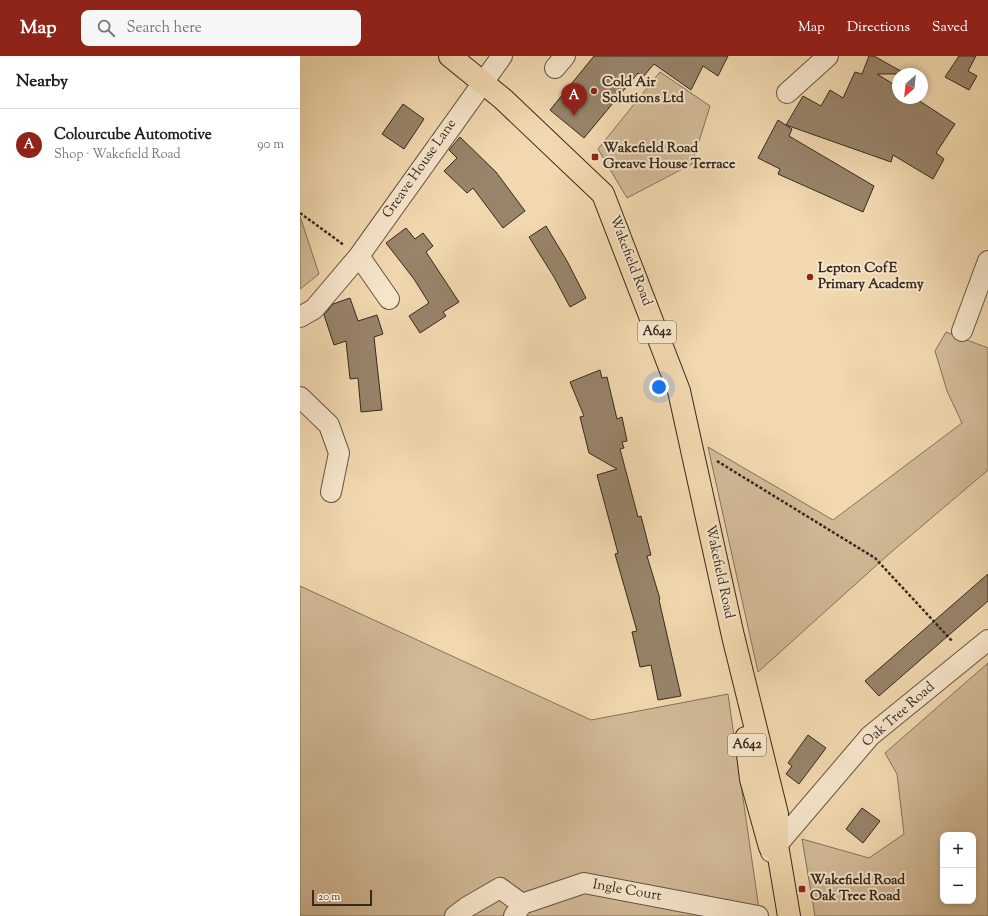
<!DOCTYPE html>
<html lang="en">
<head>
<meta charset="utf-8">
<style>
  :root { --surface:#fff; --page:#f6f6f6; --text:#202124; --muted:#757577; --line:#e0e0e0; --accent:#8f2418 }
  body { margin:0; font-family:"Sorts Mill Goudy",serif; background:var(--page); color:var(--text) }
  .controls { position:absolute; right:12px; bottom:12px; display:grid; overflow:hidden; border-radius:8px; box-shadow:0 2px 6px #0003 }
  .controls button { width:36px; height:36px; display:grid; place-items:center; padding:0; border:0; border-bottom:1px solid var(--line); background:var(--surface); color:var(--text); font:20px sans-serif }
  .compass { position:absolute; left:592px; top:12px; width:36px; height:36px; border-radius:50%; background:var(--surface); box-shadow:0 2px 6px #0003; rotate:207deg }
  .scale { position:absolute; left:12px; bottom:10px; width:60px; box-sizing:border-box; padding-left:4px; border:2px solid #362920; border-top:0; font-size:11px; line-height:14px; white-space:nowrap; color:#362920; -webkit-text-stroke:3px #f7e6cb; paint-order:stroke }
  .you { position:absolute; left:359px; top:331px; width:14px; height:14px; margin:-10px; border:3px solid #fff; border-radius:50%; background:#1a73e8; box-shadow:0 0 0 6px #1a73e833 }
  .badge { display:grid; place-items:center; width:26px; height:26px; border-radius:50%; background:var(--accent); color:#fff; font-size:13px; font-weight:700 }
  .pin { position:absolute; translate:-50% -33px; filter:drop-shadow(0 1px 2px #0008) }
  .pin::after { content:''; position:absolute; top:21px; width:14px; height:12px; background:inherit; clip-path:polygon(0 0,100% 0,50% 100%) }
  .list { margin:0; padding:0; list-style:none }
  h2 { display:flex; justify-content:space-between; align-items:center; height:52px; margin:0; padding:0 16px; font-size:17px }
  h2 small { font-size:13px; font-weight:400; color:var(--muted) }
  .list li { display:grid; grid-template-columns:26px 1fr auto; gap:12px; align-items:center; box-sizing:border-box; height:72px; padding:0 16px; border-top:1px solid var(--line) }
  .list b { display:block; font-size:15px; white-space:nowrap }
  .list p { margin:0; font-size:13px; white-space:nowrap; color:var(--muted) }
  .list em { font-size:13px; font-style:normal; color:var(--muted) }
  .icon { flex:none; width:22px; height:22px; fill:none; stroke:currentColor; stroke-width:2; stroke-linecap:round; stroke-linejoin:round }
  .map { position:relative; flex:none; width:688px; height:860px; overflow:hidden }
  header { display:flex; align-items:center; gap:24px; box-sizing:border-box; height:56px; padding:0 20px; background:var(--accent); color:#fff }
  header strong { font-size:19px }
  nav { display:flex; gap:22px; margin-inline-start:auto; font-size:14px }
  .search { width:280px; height:36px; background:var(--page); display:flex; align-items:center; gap:10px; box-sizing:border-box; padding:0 14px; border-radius:8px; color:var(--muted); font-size:15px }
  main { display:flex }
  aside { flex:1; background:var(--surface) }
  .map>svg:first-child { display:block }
  .green { fill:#d2ba97; stroke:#84725c; fill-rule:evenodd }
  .building { fill:#98846a; stroke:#362920 }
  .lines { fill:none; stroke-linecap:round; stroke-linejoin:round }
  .minor-casing { stroke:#655544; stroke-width:22 }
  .highway-casing { stroke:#362920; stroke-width:24 }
  .path { stroke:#362920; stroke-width:2.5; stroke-dasharray:3 2; stroke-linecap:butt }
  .minor { stroke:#f7e6cb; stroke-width:20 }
  .highway { stroke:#f2d8af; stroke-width:22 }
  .poi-dot { fill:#8f2418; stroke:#f7e6cb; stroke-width:1.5 }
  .labels { text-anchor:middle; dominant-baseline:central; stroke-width:4; stroke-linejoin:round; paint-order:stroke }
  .shield { fill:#f7e6cb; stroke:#706253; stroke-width:1 }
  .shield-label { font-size:13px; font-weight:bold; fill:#362920 }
  .poi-label { font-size:14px; font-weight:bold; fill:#362920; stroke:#f7e6cb; text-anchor:start }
  .street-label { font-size:14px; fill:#362920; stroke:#f7e6cb }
</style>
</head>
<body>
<header>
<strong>Map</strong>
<div class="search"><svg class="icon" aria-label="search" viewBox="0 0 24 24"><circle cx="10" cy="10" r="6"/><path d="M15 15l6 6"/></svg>Search here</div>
<nav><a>Map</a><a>Directions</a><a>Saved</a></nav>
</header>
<main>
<aside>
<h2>Nearby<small></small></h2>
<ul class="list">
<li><span class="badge">A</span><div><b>Colourcube Automotive</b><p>Shop · Wakefield Road</p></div><em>90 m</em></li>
</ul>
</aside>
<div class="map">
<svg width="688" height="860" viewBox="0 0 688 860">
  <rect width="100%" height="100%" fill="#f2d8af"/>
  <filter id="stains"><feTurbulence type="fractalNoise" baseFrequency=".005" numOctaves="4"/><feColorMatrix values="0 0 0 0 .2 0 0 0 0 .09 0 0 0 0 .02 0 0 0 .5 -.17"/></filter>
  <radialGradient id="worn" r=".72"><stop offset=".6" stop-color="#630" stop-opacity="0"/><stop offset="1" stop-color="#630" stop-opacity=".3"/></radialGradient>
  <path class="green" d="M 360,16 L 410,50 L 392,108 L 327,142 L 298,93 Z
    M 0,160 L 19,218 L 0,233 Z
    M 646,276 L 688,292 L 688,414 L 589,498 L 458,616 L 408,391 L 533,464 L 662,367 L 647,335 L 635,295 Z
    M 0,530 L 291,664 L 428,638 L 460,860 L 0,860 Z
    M 688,607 L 688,860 L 515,860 L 502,783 L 569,802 L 604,778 L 597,718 L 585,697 ZM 643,779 L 673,779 L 673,845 L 643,845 Z"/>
  <path class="building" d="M 294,0 L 428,0 L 418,20 L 403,10 L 391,34 L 354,8 L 343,21 L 338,17 L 284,82 L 250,54 Z
    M 569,0 L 574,0 L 606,18 L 577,18 L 598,31 L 598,42 L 615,42 L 655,68 L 636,97 L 644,103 L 633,123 L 593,99 L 591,106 L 486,69 L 503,40 L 521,50 L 530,34 L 543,42 L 555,16 L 562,18 Z
    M 659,0 L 676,0 L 668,15 L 677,20 L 669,34 L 645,21 Z
    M 103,48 L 124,63 L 104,93 L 82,78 Z
    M 478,64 L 492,73 L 489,80 L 574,130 L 563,156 L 478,118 L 480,113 L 458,102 Z
    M 160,81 L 196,116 L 225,155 L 203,172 L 173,132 L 167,137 L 144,115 L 157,102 L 149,94 Z
    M 246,170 L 267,205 L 286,242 L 270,251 L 254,221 L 229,181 Z
    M 106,172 L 115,183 L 123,177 L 133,190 L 126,196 L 159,246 L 143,256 L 146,260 L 120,277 L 109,260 L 129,247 L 114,223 L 86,187 Z
    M 50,242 L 58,265 L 77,259 L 83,278 L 74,281 L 82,354 L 61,356 L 58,322 L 50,323 L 46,285 L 34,289 L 24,259 L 33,248 Z
    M 300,314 L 302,322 L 307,321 L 317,363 L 322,361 L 327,385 L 322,386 L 324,392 L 320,393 L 338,461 L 341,460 L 351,499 L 347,500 L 360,543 L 359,544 L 381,640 L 358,644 L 351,609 L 340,611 L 332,576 L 337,575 L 315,498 L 318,497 L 297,419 L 317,413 L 289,397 L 280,361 L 284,360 L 270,326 Z
    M 688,518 L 688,545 L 579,640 L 565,625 Z
    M 508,679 L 526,692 L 499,728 L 486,718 L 492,710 L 488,707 Z
    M 562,752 L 580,765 L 563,787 L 546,773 Z"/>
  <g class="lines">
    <defs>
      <path id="minor" d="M 255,12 L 265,0
        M 487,37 L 528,0
        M 59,200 L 89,243
        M 0,261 L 14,253 L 59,200 L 202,0
        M 662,275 L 688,205
        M 0,341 L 29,369 L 39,397 L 31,436
        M 471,796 L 570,680 L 688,584
        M 155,860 L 167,851 L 200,832 L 222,848
        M 214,860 L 222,848 L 284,827 L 458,860"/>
      <path id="highway" d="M 150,0 L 203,43 L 303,138 L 379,335 L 433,580 L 477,758 L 477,789 L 489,860
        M 446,682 L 451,723 L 470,791"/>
    </defs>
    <use href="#minor" class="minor-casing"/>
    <use href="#highway" class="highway-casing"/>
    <path class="path" d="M 0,157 L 44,189
      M 417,405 L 575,502 L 653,586"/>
    <use href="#minor" class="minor"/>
    <use href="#highway" class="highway"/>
  </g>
  <g class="poi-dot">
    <circle cx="294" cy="35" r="4"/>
    <rect x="291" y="97" width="8" height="8" rx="2"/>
    <circle cx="510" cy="221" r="4"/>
    <rect x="498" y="829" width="8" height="8" rx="2"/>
  </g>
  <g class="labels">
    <g class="shield">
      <rect x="338" y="265" width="38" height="22" rx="3"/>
      <rect x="428" y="678" width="38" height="22" rx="3"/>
    </g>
    <g class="shield-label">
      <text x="357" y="276">A642</text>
      <text x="447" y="689">A642</text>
    </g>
    <g class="poi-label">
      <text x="302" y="27">Cold Air<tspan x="302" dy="16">Solutions Ltd</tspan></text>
      <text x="303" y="93">Wakefield Road<tspan x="303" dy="16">Greave House Terrace</tspan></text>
      <text x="518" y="213">Lepton CofE<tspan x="518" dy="16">Primary Academy</tspan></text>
      <text x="510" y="825">Wakefield Road<tspan x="510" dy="16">Oak Tree Road</tspan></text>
    </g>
    <g class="street-label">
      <text transform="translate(120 113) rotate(-55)">Greave House Lane</text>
      <text transform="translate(330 205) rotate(69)">Wakefield Road</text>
      <text transform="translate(419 516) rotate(78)">Wakefield Road</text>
      <text transform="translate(599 659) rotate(-41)">Oak Tree Road</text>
      <text transform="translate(327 835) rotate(10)">Ingle Court</text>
    </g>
  </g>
  <rect width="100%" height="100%" filter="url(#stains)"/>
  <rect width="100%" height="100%" fill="url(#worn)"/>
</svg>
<div class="controls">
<button>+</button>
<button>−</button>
</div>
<svg class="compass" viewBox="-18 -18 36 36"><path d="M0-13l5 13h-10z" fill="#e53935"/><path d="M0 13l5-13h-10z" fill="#757577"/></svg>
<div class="scale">20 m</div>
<div class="you"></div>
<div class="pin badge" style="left:274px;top:60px">A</div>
</div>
</main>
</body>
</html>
